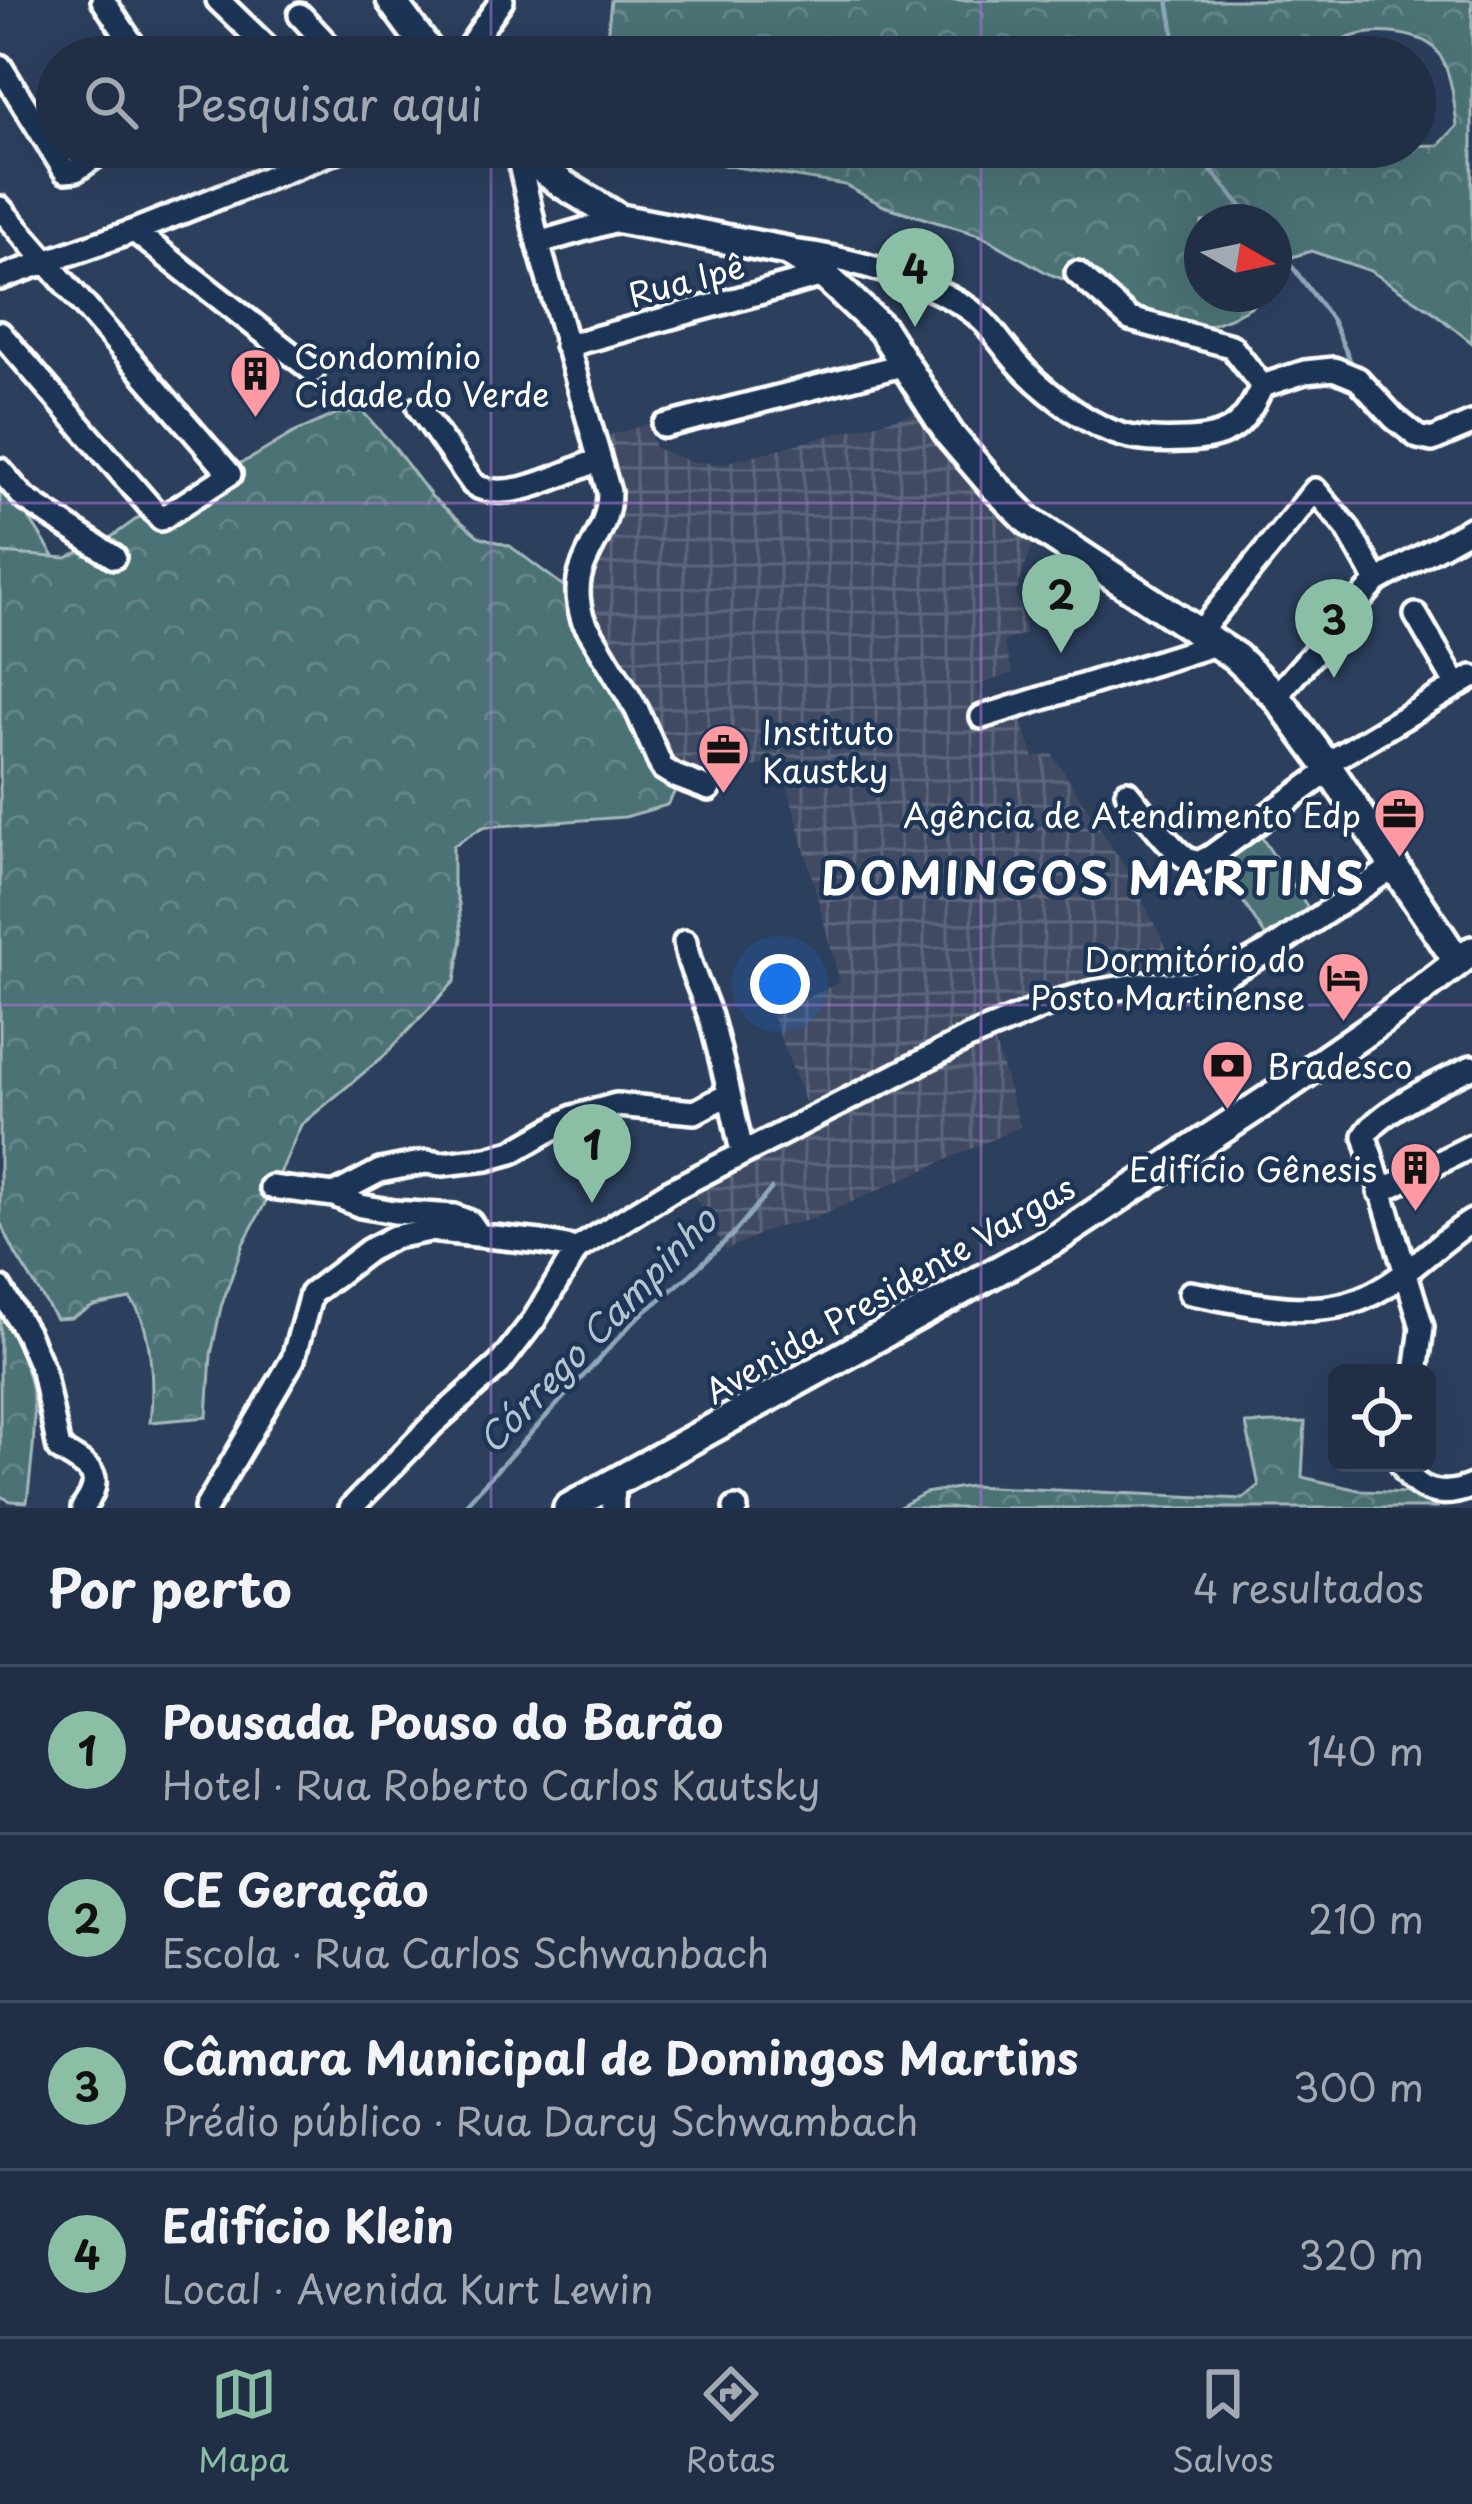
<!DOCTYPE html>
<html lang="pt">
<head>
<meta charset="utf-8">
<style>
  :root { --surface:#212f46; --page:#29374d; --text:#f1f3f6; --muted:#a2a9b3; --line:#3e4a5f; --accent:#8abfa5 }
  body { margin:0; font-family:"Playpen Sans",sans-serif; background:var(--page); color:var(--text) }
  .controls { position:absolute; right:36px; bottom:36px; display:grid; overflow:hidden; border-radius:18px; box-shadow:0 12px 48px #0002 }
  .controls button { width:108px; height:108px; display:grid; place-items:center; padding:0; border:0; border-bottom:3px solid var(--line); background:var(--surface); color:var(--text); font:60px sans-serif }
  .compass { position:absolute; left:1184px; top:204px; width:108px; height:108px; border-radius:50%; background:var(--surface); box-shadow:0 12px 48px #0002; rotate:99deg }
  .you { position:absolute; left:780px; top:984px; width:42px; height:42px; margin:-30px; border:9px solid #fff; border-radius:50%; background:#1a73e8; box-shadow:0 0 0 18px #1a73e833 }
  .badge { display:grid; place-items:center; width:78px; height:78px; border-radius:50%; background:var(--accent); color:#111; font-size:39px; font-weight:700 }
  .pin { position:absolute; translate:-50% -99px; filter:drop-shadow(0 3px 6px #0008) }
  .pin::after { content:''; position:absolute; top:63px; width:42px; height:36px; background:inherit; clip-path:polygon(0 0,100% 0,50% 100%) }
  .list { margin:0; padding:0; list-style:none }
  h2 { display:flex; justify-content:space-between; align-items:center; height:156px; margin:0; padding:0 48px; font-size:51px }
  h2 small { font-size:39px; font-weight:400; color:var(--muted) }
  .list li { display:grid; grid-template-columns:78px 1fr auto; gap:36px; align-items:center; box-sizing:border-box; height:168px; padding:0 48px; border-top:3px solid var(--line) }
  .list b { display:block; font-size:45px; white-space:nowrap }
  .list p { margin:0; font-size:39px; white-space:nowrap; color:var(--muted) }
  .list em { font-size:39px; font-style:normal; color:var(--muted) }
  .icon { flex:none; width:66px; height:66px; fill:none; stroke:currentColor; stroke-width:2; stroke-linecap:round; stroke-linejoin:round }
  .map { position:relative; flex:none; width:1472px; height:1508px; overflow:hidden }
  .search { position:absolute; background:var(--surface); box-shadow:0 12px 48px #0002; left:36px; right:36px; top:36px; height:132px; display:flex; align-items:center; gap:30px; box-sizing:border-box; padding:0 42px; border-radius:66px; color:var(--muted); font-size:45px }
  .sheet { height:828px; background:var(--surface) }
  nav { display:flex; justify-content:space-around; align-items:center; box-sizing:border-box; height:168px; border-top:3px solid var(--line); background:var(--surface); font-size:33px; color:var(--muted) }
  nav a { display:grid; justify-items:center; gap:6px }
  nav .on { color:var(--accent) }
  .map>svg:first-child { display:block }
  .industrial { fill:url(#industrial-grid) }
  .grass { fill:url(#grass-tufts); stroke:#a5b8ba; stroke-width:3 }
  .forest { fill:url(#forest-crowns); stroke:#a5b8ba; stroke-width:3 }
  .pitch { fill:#4b7274; stroke:#a5b8ba; stroke-width:3 }
  .lines { fill:none; stroke-linecap:round; stroke-linejoin:round }
  .stream { stroke:#8ea7b9; stroke-width:4.5 }
  .minor-casing { stroke:#fff; stroke-width:30 }
  .major-casing { stroke:#fff; stroke-width:36 }
  .minor { stroke:#1d3557; stroke-width:21 }
  .major { stroke:#1d3557; stroke-width:27 }
  .grid { fill:none; stroke:#a976d5; stroke-width:3; stroke-opacity:0.55 }
  .labels { text-anchor:middle; dominant-baseline:central; stroke-width:9; stroke-linejoin:round; paint-order:stroke }
  .street-label { font-size:33px; fill:#fff; stroke:#1d3557 }
  .poi-label { font-size:33px; fill:#fff; stroke:#1d3557; text-anchor:start }
  .water-label { font-size:36px; font-style:italic; fill:#b4c5d0; stroke:#1d3557 }
  .district-label { font-size:45px; font-weight:bold; letter-spacing:3px; fill:#fff; stroke:#1d3557 }
</style>
</head>
<body>
<div class="map">
<svg width="1472" height="1508" viewBox="0 0 1472 1508">
  <defs>
    <pattern id="industrial-grid" width="8" height="8" patternUnits="userSpaceOnUse" patternTransform="scale(3)"><rect width="8" height="8" fill="#3f4b64"/><path d="M0 4h8M4 0v8" fill="none" stroke="#5c667b"/></pattern>
    <pattern id="grass-tufts" width="24" height="20" patternUnits="userSpaceOnUse" patternTransform="scale(3)"><rect width="24" height="20" fill="#4b7274"/><path d="M3 7l-1-3M5 7V3M7 7l1-3M15 17l-1-3M17 17v-4M19 17l1-3" fill="none" stroke="#668789"/></pattern>
    <pattern id="forest-crowns" width="20" height="18" patternUnits="userSpaceOnUse" patternTransform="scale(3)"><rect width="20" height="18" fill="#4b7274"/><path d="M2 6a3 3 0 1 1 6 0M12 15a3 3 0 1 1 6 0" fill="none" stroke="#668789"/></pattern>
  </defs>
  <rect width="100%" height="100%" fill="#2c3f5d"/>
  <filter id="ink" filterUnits="userSpaceOnUse"><feTurbulence type="fractalNoise" baseFrequency=".00833" numOctaves="2"/><feDisplacementMap in="SourceGraphic" scale="24" xChannelSelector="R" yChannelSelector="G"/><feConvolveMatrix kernelMatrix="1 2 1 2 8 2 1 2 1" color-interpolation-filters="sRGB"/></filter>
  <g filter="url(#ink)">
    <path class="industrial" d="M 919,412 L 959,466 L 1034,539 L 1016,593 L 1026,633 L 1003,642 L 1013,673 L 977,685 L 988,723 L 1019,714 L 1034,758 L 1052,754 L 1129,873 L 1176,967 L 1032,994 L 879,1068 L 807,1107 L 772,1015 L 840,982 L 781,762 L 711,775 L 676,761 L 591,607 L 587,591 L 589,574 L 620,515 L 623,497 L 607,436 L 648,424 L 655,448 L 689,461 L 721,464 Z
      M 993,1036 L 1020,1127 L 813,1219 L 770,1229 L 726,1250 L 691,1192 Z"/>
    <path class="grass" d="M 0,486 L 29,518 L 55,558 L 0,553 Z"/>
    <path class="forest" d="M 611,0 L 1472,0 L 1472,343 L 1432,311 L 1371,271 L 1311,251 L 1276,262 L 1274,266 L 1274,222 L 1202,222 L 1202,294 L 1263,294 L 1252,306 L 1230,318 L 1208,326 L 1157,325 L 1082,286 L 1049,274 L 982,236 L 884,206 L 845,185 L 723,165 L 683,147 L 1264,147 L 1275,155 L 1325,147 L 1439,145 L 1457,126 C 1454,101 1452,72 1437,51 C 1422,32 1376,29 1354,36 C 1340,40 1325,50 1311,57 L 611,57 L 607,38 Z
      M 341,412 L 363,412 L 391,443 L 432,497 L 478,536 L 510,546 L 577,596 L 659,736 L 674,793 L 667,805 L 625,817 L 483,827 L 453,846 L 453,882 L 459,903 L 462,939 L 455,981 L 384,1056 L 301,1125 L 276,1183 L 243,1244 L 221,1307 L 211,1355 L 207,1417 L 150,1422 C 154,1389 153,1323 130,1299 L 94,1306 L 71,1318 L 56,1319 L 16,1255 L 0,1222 L 0,553 L 66,558 L 107,540 L 155,506 L 214,474 L 250,459 L 293,433 Z
      M 0,1310 C 43,1388 37,1417 27,1502 L 11,1501 L 0,1496 Z
      M 1305,1422 L 1302,1477 L 1363,1491 L 1408,1493 L 1439,1508 L 898,1508 L 925,1493 L 970,1486 L 1243,1499 L 1259,1486 L 1246,1424 Z"/>
    <path class="pitch" d="M 1260,835 L 1311,912 L 1268,940 L 1218,863 Z"/>
    <g class="lines">
      <path class="stream" d="M 1168,0 L 1178,57
        M 1202,147 L 1209,168 L 1255,222
        M 1274,242 L 1332,320 L 1350,360
        M 462,1508 L 635,1320 L 691,1274 L 734,1233 L 771,1189"/>
      <defs>
        <path id="minor" d="M 103,0 L 141,57
          M 218,0 L 277,57
          M 300,15 L 339,57
          M 462,57 L 502,0
          M 0,66 L 65,171 L 76,170 L 109,147
          M 496,147 L 517,151 L 538,243 L 609,492 C 609,545 563,560 583,620 L 637,710 L 662,768 L 675,776 L 709,789
          M 0,208 L 230,474 L 161,519 L 0,333
          M 134,231 L 313,371
          M 538,243 L 620,219
          M 790,251 C 846,257 918,277 966,307 C 988,321 999,342 1016,361 C 1038,387 1081,420 1113,432 C 1136,441 1162,441 1186,440 C 1230,438 1245,425 1262,386
          M 1077,273 L 1130,319 L 1231,346 L 1262,386
          M 0,278 L 134,231 L 346,147
          M 566,346 L 824,275
          M 1262,386 L 1305,372 L 1334,369 L 1358,379 L 1394,418 L 1418,437 L 1432,440 L 1472,423
          M 419,408 L 473,484 C 506,506 565,472 599,460
          M 664,426 L 906,364
          M 0,470 L 24,498 L 114,557
          M 1416,615 L 1457,686
          M 1199,633 L 1315,490 L 1347,528 L 1377,581
          M 1276,696 L 1377,581 L 1472,528
          M 982,717 L 1216,644
          M 1326,764 L 1472,677
          M 1127,792 C 1140,807 1174,854 1190,860 C 1199,864 1201,861 1210,857 L 1330,770
          M 685,942 C 689,971 704,994 712,1023 C 723,1065 733,1109 742,1152
          M 271,1187 L 334,1195 L 361,1206 L 394,1212 L 454,1216 L 470,1222 L 479,1235
          M 1380,1192 L 1472,1146
          M 334,1195 L 380,1171 L 426,1162 L 442,1164 L 487,1159 L 512,1152 L 573,1117 L 616,1105 L 695,1112 L 729,1094
          M 0,1288 L 27,1334 L 43,1371 L 59,1449 C 88,1467 108,1473 83,1508
          M 1190,1293 C 1248,1303 1319,1323 1374,1293 C 1410,1274 1438,1242 1472,1221
          M 1416,1373 L 1422,1327 L 1365,1136 C 1377,1112 1446,1079 1472,1067
          M 1401,1463 C 1416,1493 1442,1499 1472,1486
          M 206,1508 L 293,1359 L 311,1294 L 369,1250 L 394,1237 L 430,1230 L 541,1242 L 577,1249
          M 351,1508 L 433,1424 L 500,1364 L 534,1320 L 577,1249 L 670,1191 L 968,1038 L 1052,1003 L 1093,992 L 1145,984 L 1189,984 L 1225,975 L 1272,949 L 1393,867
          M 613,1508 L 613,1484
          M 735,1508 L 736,1508"/>
        <path id="major" d="M 391,0 L 433,57
          M 512,147 L 564,185 L 620,219 L 787,251 L 824,275 L 882,329 L 950,435 L 992,484 L 1029,521 L 1236,657 L 1276,696 L 1326,764 L 1458,962
          M 568,1508 L 1059,1237 L 1270,1098 L 1383,1020 L 1472,951"/>
      </defs>
      <use href="#minor" class="minor-casing"/>
      <use href="#major" class="major-casing"/>
      <use href="#minor" class="minor"/>
      <use href="#major" class="major"/>
    </g>
  </g>
  <path class="grid" d="M 491,0 L 491,57M 981,0 L 981,57M 491,147 L 491,1508M 981,147 L 981,1508M 0,503 L 1472,503M 0,1005 L 1472,1005"/>
  <defs>
    <symbol id="building-pin" viewBox="-11 -11 22 30"><path d="M0 17L-7.5 6A9.5 9.5 0 1 1 7.5 6Z" fill="#ff9aa2" stroke="#1d3557"/><path d="M-4-6H4V6H1V3H-1V6H-4ZM-2.5-4.3h1.7v1.8h-1.7ZM.8-4.3h1.7v1.8H.8ZM-2.5-1h1.7V.8h-1.7ZM.8-1h1.7V.8H.8Z" fill="#111"/></symbol>
    <symbol id="office-pin" viewBox="-11 -11 22 30"><path d="M0 17L-7.5 6A9.5 9.5 0 1 1 7.5 6Z" fill="#ff9aa2" stroke="#1d3557"/><path d="M-6-3h4V-5.5h4V-3h4V5H-6ZM-1-4.5V-3h2v-1.5ZM-6 0V1H6V0Z" fill="#111"/></symbol>
    <symbol id="hotel-pin" viewBox="-11 -11 22 30"><path d="M0 17L-7.5 6A9.5 9.5 0 1 1 7.5 6Z" fill="#ff9aa2" stroke="#1d3557"/><path d="M-6-4.5h1.5V1H6V5H4.5V3h-9V5H-6ZM-4 0a1.8 1.8 0 1 1 3.6 0ZM.5 0V-2.5h3Q6-2.5 6 0Z" fill="#111"/></symbol>
    <symbol id="bank-pin" viewBox="-11 -11 22 30"><path d="M0 17L-7.5 6A9.5 9.5 0 1 1 7.5 6Z" fill="#ff9aa2" stroke="#1d3557"/><path d="M-6-4H6V4H-6ZM0-2.3a2.3 2.3 0 1 0 0 4.6a2.3 2.3 0 1 0 0-4.6Z" fill="#111"/></symbol>
  </defs>
  <g fill-rule="evenodd">
    <use href="#building-pin" x="226" y="344" width="59" height="81"/>
    <use href="#office-pin" x="694" y="720" width="59" height="81"/>
    <use href="#office-pin" x="1370" y="784" width="59" height="81"/>
    <use href="#hotel-pin" x="1314" y="948" width="59" height="81"/>
    <use href="#bank-pin" x="1198" y="1036" width="59" height="81"/>
    <use href="#building-pin" x="1386" y="1138" width="59" height="81"/>
  </g>
  <g class="labels">
    <g class="street-label">
      <text transform="translate(686 279) rotate(-15)">Rua Ipê</text>
      <text transform="translate(889 1288) rotate(-30)">Avenida Presidente Vargas</text>
    </g>
    <g class="poi-label">
      <text x="294" y="355">Condomínio<tspan x="294" dy="38">Cidade do Verde</tspan></text>
      <text x="762" y="731">Instituto<tspan x="762" dy="38">Kaustky</tspan></text>
      <text x="1361" y="814" text-anchor="end">Agência de Atendimento Edp</text>
      <text x="1305" y="958" text-anchor="end">Dormitório do<tspan x="1305" dy="38">Posto Martinense</tspan></text>
      <text x="1267" y="1065">Bradesco</text>
      <text x="1377" y="1168" text-anchor="end">Edifício Gênesis</text>
    </g>
    <g class="water-label">
      <text transform="translate(596 1329) rotate(-46)">Córrego Campinho</text>
    </g>
    <g class="district-label">
      <text x="1094" y="876">DOMINGOS MARTINS</text>
    </g>
  </g>
</svg>
<div class="controls">
<button><svg class="icon" aria-label="locate" viewBox="0 0 24 24"><circle cx="12" cy="12" r="6"/><path d="M12 2v4M12 18v4M2 12h4M18 12h4"/></svg></button>
</div>
<svg class="compass" viewBox="-18 -18 36 36"><path d="M0-13l5 13h-10z" fill="#e53935"/><path d="M0 13l5-13h-10z" fill="#a2a9b3"/></svg>
<div class="you"></div>
<div class="pin badge" style="left:592px;top:1203px">1</div>
<div class="pin badge" style="left:1061px;top:653px">2</div>
<div class="pin badge" style="left:1334px;top:678px">3</div>
<div class="pin badge" style="left:915px;top:327px">4</div>
<div class="search"><svg class="icon" aria-label="search" viewBox="0 0 24 24"><circle cx="10" cy="10" r="6"/><path d="M15 15l6 6"/></svg>Pesquisar aqui</div>
</div>
<section class="sheet">
<h2>Por perto<small>4 resultados</small></h2>
<ul class="list">
<li><span class="badge">1</span><div><b>Pousada Pouso do Barão</b><p>Hotel · Rua Roberto Carlos Kautsky</p></div><em>140 m</em></li>
<li><span class="badge">2</span><div><b>CE Geração</b><p>Escola · Rua Carlos Schwanbach</p></div><em>210 m</em></li>
<li><span class="badge">3</span><div><b>Câmara Municipal de Domingos Martins</b><p>Prédio público · Rua Darcy Schwambach</p></div><em>300 m</em></li>
<li><span class="badge">4</span><div><b>Edifício Klein</b><p>Local · Avenida Kurt Lewin</p></div><em>320 m</em></li>
</ul>
</section>
<nav>
<a class="on"><svg class="icon" aria-label="map" viewBox="0 0 24 24"><path d="M3 6l6-2 6 2 6-2v14l-6 2-6-2-6 2zM9 4v14M15 6v14"/></svg>Mapa</a>
<a><svg class="icon" aria-label="directions" viewBox="0 0 24 24"><path d="M12 3l9 9-9 9-9-9zM9 14v-3h6M13 9l2 2-2 2"/></svg>Rotas</a>
<a><svg class="icon" aria-label="saved" viewBox="0 0 24 24"><path d="M7 4h10v16l-5-4-5 4z"/></svg>Salvos</a>
</nav>
</body>
</html>
